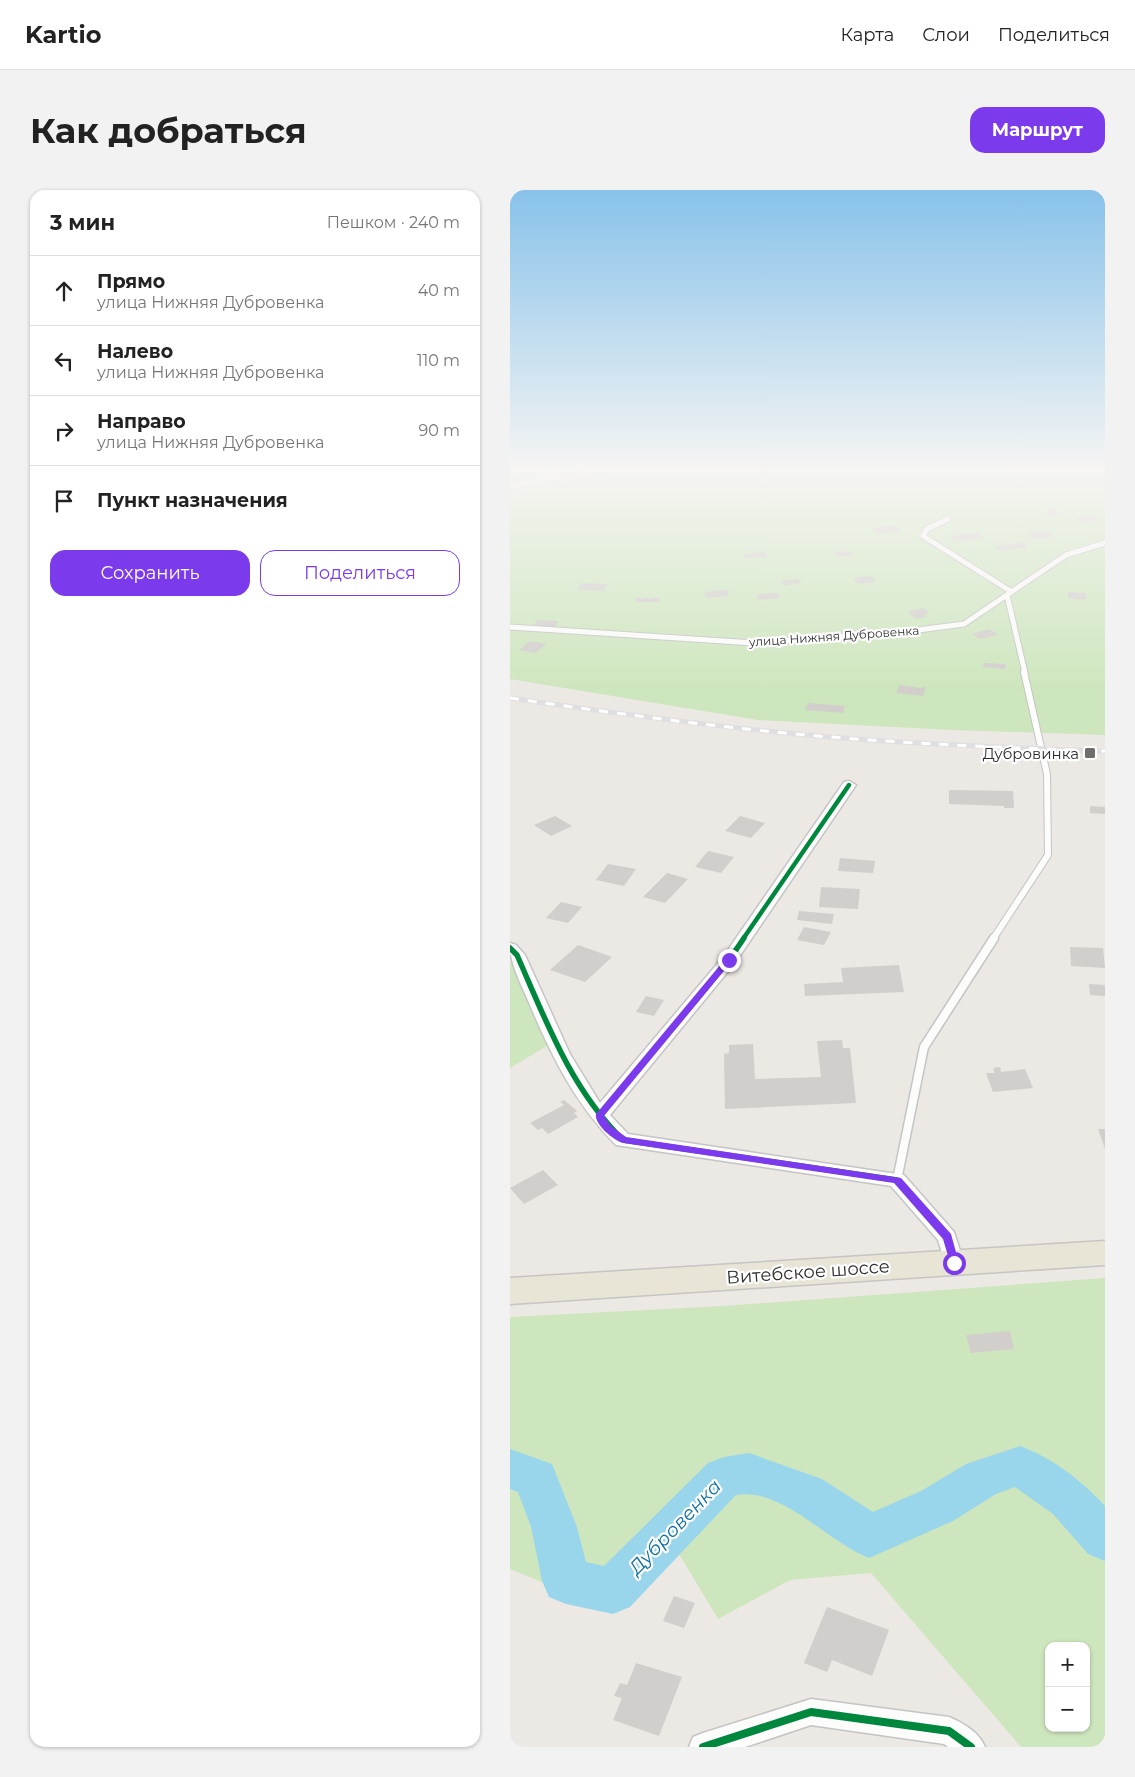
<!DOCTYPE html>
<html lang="ru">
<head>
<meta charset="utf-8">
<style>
  :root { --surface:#fff; --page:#f2f2f2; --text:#222; --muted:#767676; --line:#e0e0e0; --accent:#7c3aed }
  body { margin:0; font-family:Montserrat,sans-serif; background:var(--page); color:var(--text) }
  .controls { position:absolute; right:15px; bottom:15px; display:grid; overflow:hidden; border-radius:10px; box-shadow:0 1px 4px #0004 }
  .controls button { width:45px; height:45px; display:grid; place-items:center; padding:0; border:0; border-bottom:1px solid var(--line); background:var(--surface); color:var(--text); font:25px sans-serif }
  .stop { position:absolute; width:15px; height:15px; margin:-11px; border:4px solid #7c3aed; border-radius:50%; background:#fff }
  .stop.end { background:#7c3aed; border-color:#fff; box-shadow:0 1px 5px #0008 }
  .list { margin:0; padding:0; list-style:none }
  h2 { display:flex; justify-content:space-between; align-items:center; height:65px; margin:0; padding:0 20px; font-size:21px }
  h2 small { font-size:16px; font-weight:400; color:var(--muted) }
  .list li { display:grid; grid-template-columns:32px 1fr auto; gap:15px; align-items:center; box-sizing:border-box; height:70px; padding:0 20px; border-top:1px solid var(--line) }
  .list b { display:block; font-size:19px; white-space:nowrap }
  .list p { margin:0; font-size:16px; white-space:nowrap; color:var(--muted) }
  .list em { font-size:16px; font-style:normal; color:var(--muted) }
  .actions { display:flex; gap:10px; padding:15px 20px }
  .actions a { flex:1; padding:11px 0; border:1px solid var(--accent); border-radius:15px; text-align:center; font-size:18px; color:var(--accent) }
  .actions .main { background:var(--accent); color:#fff }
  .icon { flex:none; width:28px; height:28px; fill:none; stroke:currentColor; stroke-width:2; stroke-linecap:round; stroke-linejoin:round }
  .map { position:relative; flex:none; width:595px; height:1557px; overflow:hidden; border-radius:15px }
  header { display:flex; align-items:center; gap:30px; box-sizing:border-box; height:70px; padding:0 25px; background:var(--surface); border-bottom:1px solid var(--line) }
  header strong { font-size:24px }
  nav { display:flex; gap:28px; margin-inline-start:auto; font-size:18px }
  .intro { display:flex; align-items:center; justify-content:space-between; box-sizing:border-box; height:120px; padding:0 30px }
  h1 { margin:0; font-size:35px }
  .button { padding:12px 22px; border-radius:15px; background:var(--accent); color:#fff; font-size:18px; font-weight:700 }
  main { display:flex; gap:30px; padding:0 30px }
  aside { flex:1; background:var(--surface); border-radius:15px; box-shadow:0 1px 4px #0004 }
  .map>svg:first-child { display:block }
  .green { fill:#cee6be; fill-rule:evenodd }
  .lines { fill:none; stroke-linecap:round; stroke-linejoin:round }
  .river { fill:#99d6ec; fill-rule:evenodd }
  .building { fill:#d1cecb }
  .lane-far2-casing { stroke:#c5c4c5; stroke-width:7 }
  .lane-far1-casing { stroke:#c5c4c5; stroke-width:8 }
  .lane-casing { stroke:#c5c4c5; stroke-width:11 }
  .street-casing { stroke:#c5c4c5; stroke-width:3 }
  .primary-casing { stroke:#c6c5c4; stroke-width:3 }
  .lane-far2 { stroke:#fcfcfb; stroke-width:5 }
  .lane-far1 { stroke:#fcfcfb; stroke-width:6 }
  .lane { stroke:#fcfcfb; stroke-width:8 }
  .street { fill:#fcfcfb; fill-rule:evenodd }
  .primary { fill:#e8e4d6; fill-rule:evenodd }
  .rail-casing { stroke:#dfdfe1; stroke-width:5 }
  .rail { stroke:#fff; stroke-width:3; stroke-dasharray:9; stroke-linecap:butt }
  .cycleway-far2-casing { stroke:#fff; stroke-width:7 }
  .cycleway-far1-casing { stroke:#fff; stroke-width:9 }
  .cycleway-casing { stroke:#fff; stroke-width:11 }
  .cycleway-far2 { stroke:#00873e; stroke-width:4.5 }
  .cycleway-far1 { stroke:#00873e; stroke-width:5.5 }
  .cycleway { stroke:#00873e; stroke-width:8 }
  .route { fill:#7c3aed }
  .poi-dot { fill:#706f6e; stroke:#fff; stroke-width:2 }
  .labels { text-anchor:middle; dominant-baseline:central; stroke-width:4.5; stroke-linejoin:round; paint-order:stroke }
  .far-street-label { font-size:12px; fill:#2e2e2e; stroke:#fff }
  .poi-label { font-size:15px; fill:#2e2e2e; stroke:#fff; text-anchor:end }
  .near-street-label { font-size:18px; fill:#2e2e2e; stroke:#fff }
  .near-water-label { font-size:19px; font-style:italic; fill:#0d6fa3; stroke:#fff }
</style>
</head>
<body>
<header>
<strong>Kartio</strong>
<nav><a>Карта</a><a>Слои</a><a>Поделиться</a></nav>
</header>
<div class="intro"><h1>Как добраться</h1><a class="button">Маршрут</a></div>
<main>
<aside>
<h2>3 мин<small>Пешком · 240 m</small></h2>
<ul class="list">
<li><svg class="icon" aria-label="ahead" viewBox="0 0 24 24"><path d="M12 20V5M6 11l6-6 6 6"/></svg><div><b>Прямо</b><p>улица Нижняя Дубровенка</p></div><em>40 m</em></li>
<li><svg class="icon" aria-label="left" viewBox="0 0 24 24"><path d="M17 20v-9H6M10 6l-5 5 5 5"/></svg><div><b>Налево</b><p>улица Нижняя Дубровенка</p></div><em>110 m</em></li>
<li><svg class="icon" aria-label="right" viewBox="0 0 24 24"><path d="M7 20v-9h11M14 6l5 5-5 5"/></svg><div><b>Направо</b><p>улица Нижняя Дубровенка</p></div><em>90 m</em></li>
<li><svg class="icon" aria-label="arrive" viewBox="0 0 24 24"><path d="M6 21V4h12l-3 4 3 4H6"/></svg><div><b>Пункт назначения</b></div></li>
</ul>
<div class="actions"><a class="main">Сохранить</a><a>Поделиться</a></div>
</aside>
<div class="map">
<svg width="595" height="1557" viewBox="0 0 595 1557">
  <rect width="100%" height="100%" fill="#ece8e4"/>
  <path class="green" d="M 0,280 L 595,280 L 595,545 L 443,540 L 248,530 L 0,489 Z
    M 0,770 L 42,853 L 0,878 Z
    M 595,1088 L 595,1557 L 511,1557 L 361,1383 L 280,1390 L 208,1429 L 169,1364 L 97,1419 L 0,1379 L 0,1127 L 213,1116 ZM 539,1456 L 576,1456 L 576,1538 L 539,1538 Z"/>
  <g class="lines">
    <path class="river" d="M 510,1256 C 543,1268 572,1291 595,1316 L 595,1371 L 578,1364 L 543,1324 L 505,1297 L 486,1304 L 443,1331 L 359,1368 C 317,1352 273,1297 226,1305 L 120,1417 L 103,1424 L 56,1414 L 39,1407 L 32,1391 L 21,1337 L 8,1302 L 0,1299 L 0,1259 L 42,1274 L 67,1337 L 76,1372 L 94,1376 L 198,1273 L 214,1267 L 239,1263 L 312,1289 L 363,1322 L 411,1301 L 456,1274 Z"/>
  </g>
  <path class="building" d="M 535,319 L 546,319 L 549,324 L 538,325 Z
    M 569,325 L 587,326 L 586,331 L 571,333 L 571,330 L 569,330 Z
    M 383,335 L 391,341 L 370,344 L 362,338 Z
    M 537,341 L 543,347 L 524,349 L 518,343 Z
    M 468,343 L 473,348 L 445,351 L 441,346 Z
    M 511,352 L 518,357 L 491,361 L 485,357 Z
    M 338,361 L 343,365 L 329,367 L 324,363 Z
    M 255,362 L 257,367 L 235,368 L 234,364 Z
    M 362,386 L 367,392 L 348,394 L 343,388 Z
    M 288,389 L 292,393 L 274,396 L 270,391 Z
    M 71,393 L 97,394 L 94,401 L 68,400 Z
    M 218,400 L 219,406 L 196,408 L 194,402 Z
    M 558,402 L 576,403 L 576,410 L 558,408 Z
    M 268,403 L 269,408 L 248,410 L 247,404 Z
    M 126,408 L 150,408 L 149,412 L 125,412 Z
    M 414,418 L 419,423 L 414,424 L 417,427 L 406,429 L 397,421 Z
    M 27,430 L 49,431 L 45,437 L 23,436 Z
    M 479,439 L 489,445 L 470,449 L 462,444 Z
    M 20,451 L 36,454 L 25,463 L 9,460 Z
    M 474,473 L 496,474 L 495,479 L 473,477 Z
    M 389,495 L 410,498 L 416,497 L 413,506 L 386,503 Z
    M 298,513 L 335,516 L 333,523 L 295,520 Z
    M 439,600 L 503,601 L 504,618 L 494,618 L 494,616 L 439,614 Z
    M 580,616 L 595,617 L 595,624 L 580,623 Z
    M 45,626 L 62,636 L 41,646 L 24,635 Z
    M 230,626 L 255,633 L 241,648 L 215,641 Z
    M 198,661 L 224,667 L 211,683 L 185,677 Z
    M 330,668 L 365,671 L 363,683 L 328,681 Z
    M 98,674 L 126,679 L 114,696 L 86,690 Z
    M 157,683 L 178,689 L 155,713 L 133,707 Z
    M 311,697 L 350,699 L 348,719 L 309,717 Z
    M 51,712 L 72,717 L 58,733 L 36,728 Z
    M 289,721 L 324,724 L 322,734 L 287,730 Z
    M 294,737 L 321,742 L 314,755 L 287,750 Z
    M 68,755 L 102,767 L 75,792 L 40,780 Z
    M 560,757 L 593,758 L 595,778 L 561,776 Z
    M 389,775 L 394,802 L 295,806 L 294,794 L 333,792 L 331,778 Z
    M 579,794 L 595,795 L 595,806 L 580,805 Z
    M 136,806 L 154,810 L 144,826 L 126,822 Z
    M 332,850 L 333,858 L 340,858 L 346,913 L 215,919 L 214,864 L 219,863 L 219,855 L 243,854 L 245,889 L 311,887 L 307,851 Z
    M 490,877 L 491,882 L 515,879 L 523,898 L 483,902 L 476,883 L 485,883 L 483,878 Z
    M 54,910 L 67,921 L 64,923 L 68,927 L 38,944 L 32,938 L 28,940 L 20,933 L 54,915 L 50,912 Z
    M 588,939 L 595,939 L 595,959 Z
    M 33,980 L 48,995 L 14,1014 L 0,998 Z
    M 500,1141 L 504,1159 L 461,1163 L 456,1145 Z
    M 164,1406 L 185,1413 L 174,1438 L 153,1431 Z
    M 317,1417 L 379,1440 L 362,1486 L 322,1470 L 317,1482 L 294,1473 Z
    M 126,1473 L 172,1487 L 149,1546 L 103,1530 L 112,1508 L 104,1506 L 110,1493 L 117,1495 Z"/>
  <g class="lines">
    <defs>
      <path id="lane-far2" d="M 0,297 L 23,291 L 94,280
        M 438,329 L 417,339 L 413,346 L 502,402
        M 497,405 L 515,483
        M 0,437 L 244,453 L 393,442 L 454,434 L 556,365 L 595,353"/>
      <path id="lane-far1" d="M 483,749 L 538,665 L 537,584 L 514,482"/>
      <path id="lane" d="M 387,990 L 414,857 L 484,748"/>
      <path id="street" d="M 339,591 L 346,595 L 225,773 L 100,925 L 118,944 L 394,985 L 444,1042 L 454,1073 L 451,1079 L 444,1081 L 437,1079 L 428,1050 L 381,996 L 106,955 C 64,913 40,863 17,808 C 9,790 0,773 0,753 L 6,755 L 15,765 L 60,864 L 90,913 L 213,767 L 334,592 Z
        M 301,1509 L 439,1527 C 453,1533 469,1542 475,1557 L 438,1557 L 434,1554 L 301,1535 L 235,1557 L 179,1557 L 183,1547 L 193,1543 Z"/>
      <path id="primary" d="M 595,1051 L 595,1075 L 0,1114 L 0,1088 Z"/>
    </defs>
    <use href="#lane-far2" class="lane-far2-casing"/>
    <use href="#lane-far1" class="lane-far1-casing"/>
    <use href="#lane" class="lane-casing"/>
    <use href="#street" class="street-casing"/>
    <use href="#primary" class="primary-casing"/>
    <use href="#lane-far2" class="lane-far2"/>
    <use href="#lane-far1" class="lane-far1"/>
    <use href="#lane" class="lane"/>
    <use href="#street" class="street"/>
    <use href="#primary" class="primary"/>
    <defs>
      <path id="rail" d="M 0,508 C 102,523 205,537 308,546 C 403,554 499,558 595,561"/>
    </defs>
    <use href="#rail" class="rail-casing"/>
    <use href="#rail" class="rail"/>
    <defs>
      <path id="cycleway-far2" d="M 233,749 L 339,595"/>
      <path id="cycleway-far1" d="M 0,758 L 7,765 C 36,831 61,899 113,950 L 387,990 L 437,1047 L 444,1073
        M 89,926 L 219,770 L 234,748"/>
      <path id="cycleway" d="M 193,1557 L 301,1522 L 439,1541 L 461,1557"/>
    </defs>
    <use href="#cycleway-far2" class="cycleway-far2-casing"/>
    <use href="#cycleway-far1" class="cycleway-far1-casing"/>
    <use href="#cycleway" class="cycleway-casing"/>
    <use href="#cycleway-far2" class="cycleway-far2"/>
    <use href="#cycleway-far1" class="cycleway-far1"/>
    <use href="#cycleway" class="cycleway"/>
  </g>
  <linearGradient id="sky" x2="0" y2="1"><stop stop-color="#88c2ea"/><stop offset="0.56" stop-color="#f6f5f3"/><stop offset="1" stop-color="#f6f5f3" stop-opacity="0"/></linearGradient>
  <rect width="595" height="498" fill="url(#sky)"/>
  <path class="route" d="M 216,768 L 223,770 L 94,926 L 101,936 L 116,947 L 391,988 L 441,1044 L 449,1073 L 448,1076 L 441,1076 L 433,1049 L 384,993 L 113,953 C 103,950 84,934 86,924 Z"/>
  <rect class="poi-dot" x="574" y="557" width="12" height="12" rx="2.5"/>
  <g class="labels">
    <g class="far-street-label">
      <text transform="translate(324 446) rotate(-4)">улица Нижняя Дубровенка</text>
    </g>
    <g class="poi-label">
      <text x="569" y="563">Дубровинка</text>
    </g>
    <g class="near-street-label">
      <text transform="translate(298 1082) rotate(-4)">Витебское шоссе</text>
    </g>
    <g class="near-water-label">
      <text transform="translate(165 1337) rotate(-46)">Дубровенка</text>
    </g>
  </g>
</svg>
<div class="controls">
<button>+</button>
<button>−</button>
</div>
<div class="stop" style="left:444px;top:1073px"></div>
<div class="stop end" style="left:219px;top:770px"></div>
</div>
</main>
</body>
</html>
